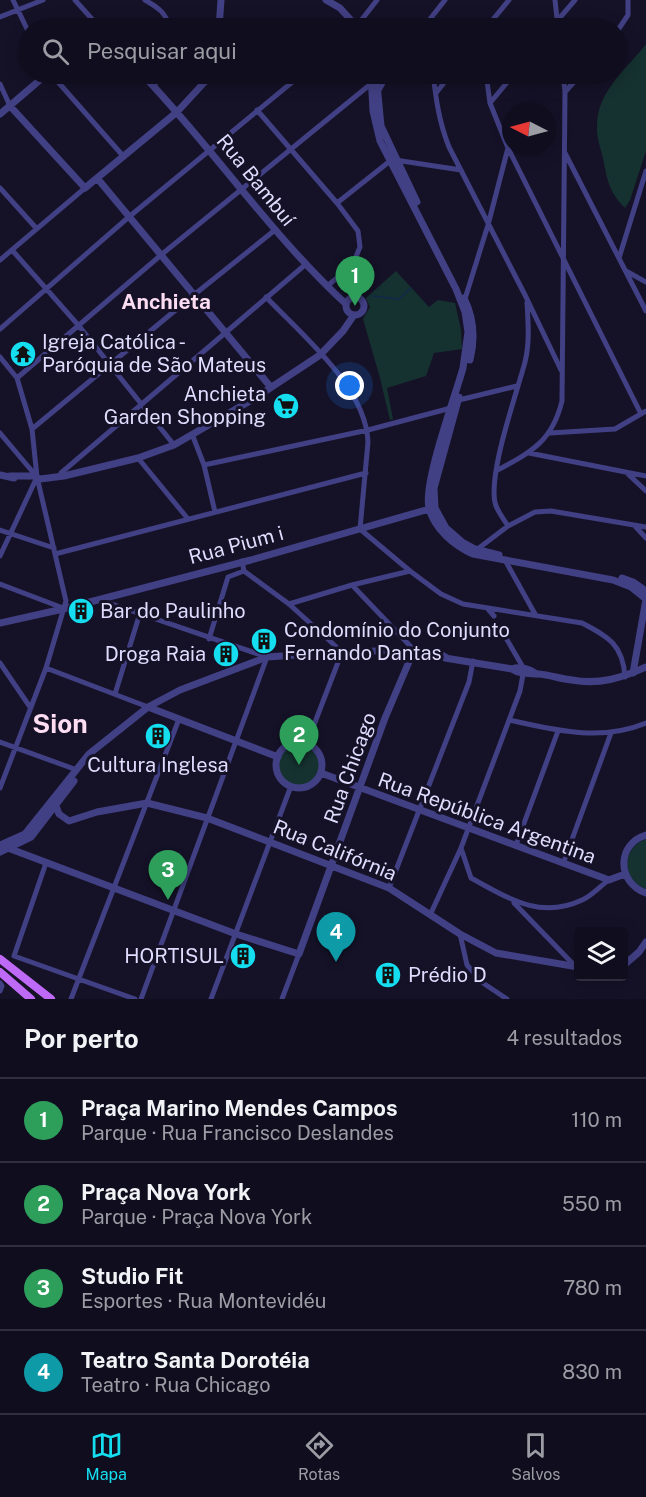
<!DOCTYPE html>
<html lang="pt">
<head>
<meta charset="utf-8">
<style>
  :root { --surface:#100e1e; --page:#1e1c2b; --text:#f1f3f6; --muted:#9c9ca4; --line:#302e3c; --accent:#14def0 }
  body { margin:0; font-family:"Public Sans",sans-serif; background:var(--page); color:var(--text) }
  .controls { position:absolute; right:18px; bottom:18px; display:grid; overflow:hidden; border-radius:6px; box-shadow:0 3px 15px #0003 }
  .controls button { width:54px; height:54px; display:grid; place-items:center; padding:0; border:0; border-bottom:2px solid var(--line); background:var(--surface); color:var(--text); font:30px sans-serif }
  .compass { position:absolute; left:502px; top:102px; width:54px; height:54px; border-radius:50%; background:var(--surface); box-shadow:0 3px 15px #0003; rotate:276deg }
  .you { position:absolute; left:350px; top:386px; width:21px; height:21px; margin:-15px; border:4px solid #fff; border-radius:50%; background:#1a73e8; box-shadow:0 0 0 9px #1a73e833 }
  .badge { display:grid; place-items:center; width:39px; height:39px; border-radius:50%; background:var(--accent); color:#fff; font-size:20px; font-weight:700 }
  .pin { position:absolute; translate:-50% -50px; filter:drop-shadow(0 2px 3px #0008) }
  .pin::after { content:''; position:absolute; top:32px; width:21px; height:18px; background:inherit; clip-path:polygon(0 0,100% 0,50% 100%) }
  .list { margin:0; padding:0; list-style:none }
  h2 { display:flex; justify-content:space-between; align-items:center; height:78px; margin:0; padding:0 24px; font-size:26px }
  h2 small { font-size:20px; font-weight:400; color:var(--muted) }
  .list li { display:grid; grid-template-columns:39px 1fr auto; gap:18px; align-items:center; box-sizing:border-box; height:84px; padding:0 24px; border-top:2px solid var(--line) }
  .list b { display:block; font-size:22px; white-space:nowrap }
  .list p { margin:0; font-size:20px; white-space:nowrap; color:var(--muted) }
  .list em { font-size:20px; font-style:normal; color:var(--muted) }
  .icon { flex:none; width:33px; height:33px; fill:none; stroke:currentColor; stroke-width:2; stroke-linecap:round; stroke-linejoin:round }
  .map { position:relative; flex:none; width:646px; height:999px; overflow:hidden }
  .search { position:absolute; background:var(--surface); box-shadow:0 3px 15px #0003; left:18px; right:18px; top:18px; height:66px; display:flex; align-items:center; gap:15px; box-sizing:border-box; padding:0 21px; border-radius:33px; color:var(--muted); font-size:22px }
  .sheet { height:414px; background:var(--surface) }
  nav { display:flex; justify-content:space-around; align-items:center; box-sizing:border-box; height:84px; border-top:2px solid var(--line); background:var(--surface); font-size:16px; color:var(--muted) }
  nav a { display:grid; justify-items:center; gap:3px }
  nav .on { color:var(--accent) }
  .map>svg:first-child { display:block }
  .green { fill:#153230 }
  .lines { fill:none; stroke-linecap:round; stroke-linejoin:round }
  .stream { stroke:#12294c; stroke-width:1.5 }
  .minor { stroke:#424084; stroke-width:5 }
  .tertiary { stroke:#424084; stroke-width:7 }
  .primary { stroke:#bf6af6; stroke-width:8 }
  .labels { text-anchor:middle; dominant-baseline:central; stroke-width:6; stroke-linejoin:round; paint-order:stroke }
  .street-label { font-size:20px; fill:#dfdcfd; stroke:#151228 }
  .poi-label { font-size:20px; fill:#dfdcfd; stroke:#151228; text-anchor:start }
  .neighbourhood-label { font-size:21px; font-weight:bold; fill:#fdddf2; stroke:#151228 }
  .district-label { font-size:26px; font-weight:bold; fill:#fdddf2; stroke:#151228 }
</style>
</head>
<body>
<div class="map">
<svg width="646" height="999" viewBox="0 0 646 999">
  <rect width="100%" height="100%" fill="#151228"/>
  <path class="green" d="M 646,44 L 646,151 L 630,200 L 625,208 C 611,195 607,181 604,163 C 602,151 596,138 597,126 C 597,91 627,69 646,44 Z
    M 396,271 L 429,307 L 438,300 L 455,303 L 461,330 L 462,349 L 434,353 L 426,376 L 387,388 L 393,419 L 390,420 L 380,378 L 363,319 L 370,307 L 366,298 Z
    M279 765a20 20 0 1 1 40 0a20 20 0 1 1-40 0Z
    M 646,839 L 646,889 C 621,880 621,848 646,839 Z"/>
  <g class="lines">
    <path class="stream" d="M 373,296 L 399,299 L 411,288"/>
    <path class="minor" d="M 13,0 L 28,31
      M 75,0 L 100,28
      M 145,0 C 159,8 166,13 170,28
      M 555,0 L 558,28
      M 0,17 L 43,0
      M 356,27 L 377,0
      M 423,28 L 445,0
      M 486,28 L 509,0
      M 551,28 L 575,0
      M 618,30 L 628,15 L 628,0
      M 51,74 L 124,157
      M 433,74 C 436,99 439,122 449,147 L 526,297 L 561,370
      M 486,74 L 490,103 L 508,148 L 641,414
      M 0,84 L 10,106
      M 154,86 L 161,74
      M 378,92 L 388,74
      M 565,92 L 581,74
      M 436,93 L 451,74
      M 490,103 L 514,74
      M 257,110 L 337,203 L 358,231 L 360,247 L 355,259 L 347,270 L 327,286
      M 565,153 L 646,311
      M 395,160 L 461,170
      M 0,188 L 37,229
      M 337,203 L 390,161
      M 12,250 L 79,326 L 174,445
      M 619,258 L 646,171
      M 0,260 L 85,188
      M 626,271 L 646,282
      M 266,297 C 302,335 366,387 368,442 L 360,529 L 410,571 L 441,594 L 463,604 L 582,623 C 609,637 623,645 625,677
      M 464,302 L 488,225 L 508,148
      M 0,329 L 130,216 L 302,74
      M 0,357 L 17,378 L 32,429 L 37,477 L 66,601 L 46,668 L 0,788
      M 17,378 L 161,255 L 372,83 L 387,74
      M 459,400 L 517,386
      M 32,429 L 195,294 L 275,230
      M 0,433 L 37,477
      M 550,433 L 615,429 L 646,411
      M 192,434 L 204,465 L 215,512
      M 529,453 L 646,476
      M 138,458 L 188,519
      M 204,465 L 368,430 L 451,408
      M 496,471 C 531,452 552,442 562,401 L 565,92 L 563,74
      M 61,473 L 306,264
      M 628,474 L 646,491
      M 508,526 C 504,520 499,513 496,506 C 486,478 517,393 525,362 C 530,342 528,322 527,302
      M 635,526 L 646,538
      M 0,530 L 54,548
      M 475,551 L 508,526 L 535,512 L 551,511 L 646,527
      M 55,554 L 366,473
      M 0,556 L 37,477
      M 505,560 L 535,614
      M 242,561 L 244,571 L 289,604 L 342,652 L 307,743
      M 0,584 L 63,608
      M 352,585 L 414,650
      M 100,600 L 267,657 L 141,999
      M 289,604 L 352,585 L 410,571
      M 488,609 L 494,616
      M 209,639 L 228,577 L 244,571
      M 0,663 L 30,707
      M 46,668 L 148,707
      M 115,694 L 140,613
      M 509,720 C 555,730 600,742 646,723
      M 0,742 L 77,770
      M 516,845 L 558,731
      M 461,848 L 471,878 C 508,898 540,920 582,900 C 592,896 600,886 609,880
      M 46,863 L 14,956 L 135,999
      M 563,864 L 611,733
      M 389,888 L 469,682 L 473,661
      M 514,903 L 575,966
      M 431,913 L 461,848 L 520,691 L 524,669 L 506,638
      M 460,934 L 467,965 L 483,983 L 507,999
      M 0,983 L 2,986 L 0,991
      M 71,999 L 179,719
      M 211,999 L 291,786
      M 282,999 L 299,954"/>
    <path class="tertiary" d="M 326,0 L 340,8 L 358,28
      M 219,28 L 221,0
      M 142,74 C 213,148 271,235 346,304
      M 371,74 L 373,111 L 380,141 L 456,289 L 465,312 L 468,332 L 463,368 C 455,397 423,483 429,508 C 434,529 455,546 473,554 L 613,580 L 631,587 L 646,599
      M 376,74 L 381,126 L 417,202
      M 10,106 L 85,188 L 177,112 L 212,74
      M 0,114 L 47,74
      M 97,178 L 269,385
      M346 306a9 9 0 1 1 18 0a9 9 0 1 1-18 0Z
      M 464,298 C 474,318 475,340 470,360
      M 459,397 L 434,488 L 435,508 L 446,528 L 462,542 L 475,549 L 499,555
      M 0,475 L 14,478
      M 10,476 L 33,476 L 40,479 L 64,476 L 138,458 L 174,445 L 255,398 L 320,355 L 343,331 L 354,315
      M 622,578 L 633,582 L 646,591
      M 0,623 L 63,609 L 251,560 L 433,508
      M 445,658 L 512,669 C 520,666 530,669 537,674
      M 512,669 C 521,675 529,673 539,674 C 550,675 561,679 572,680 C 599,685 622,678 646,667
      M 633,673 L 646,599
      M 148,707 L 278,757
      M276 765a23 23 0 1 1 46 0a23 23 0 1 1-46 0Z
      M 321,773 L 609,880 L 625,874
      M 56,806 L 59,814 L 69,821 L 97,812 L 147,803 L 207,818 L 389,888 L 460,934 L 496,953 L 578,967
      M 646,835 C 616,844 617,883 646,893
      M 0,845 L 236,934 L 299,954 L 385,718 L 414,650
      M 0,845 L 25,834 L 89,754 L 148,707 L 180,690 L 267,657 L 342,652 L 414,650 L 442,655 L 447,658
      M 0,852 L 31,837 L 74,781
      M 624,965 L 639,952 L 646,942"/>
    <path class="primary" d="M 0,959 L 51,999
      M 0,972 L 31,999"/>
  </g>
  <defs>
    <symbol id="temple-disc" viewBox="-11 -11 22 22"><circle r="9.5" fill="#14def0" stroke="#151228"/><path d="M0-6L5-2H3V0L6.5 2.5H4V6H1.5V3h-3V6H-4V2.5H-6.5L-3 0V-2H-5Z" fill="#111"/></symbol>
    <symbol id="supermarket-disc" viewBox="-11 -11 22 22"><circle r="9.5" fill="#14def0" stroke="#151228"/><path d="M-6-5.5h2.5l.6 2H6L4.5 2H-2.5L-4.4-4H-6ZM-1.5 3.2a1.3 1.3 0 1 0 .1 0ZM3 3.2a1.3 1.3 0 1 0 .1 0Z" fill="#111"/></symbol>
    <symbol id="building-disc" viewBox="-11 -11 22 22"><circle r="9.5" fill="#14def0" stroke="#151228"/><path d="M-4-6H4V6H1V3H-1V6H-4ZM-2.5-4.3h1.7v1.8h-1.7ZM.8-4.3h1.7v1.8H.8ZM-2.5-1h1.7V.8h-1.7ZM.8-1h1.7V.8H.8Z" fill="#111"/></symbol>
  </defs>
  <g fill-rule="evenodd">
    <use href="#temple-disc" x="8" y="339" width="30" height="30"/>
    <use href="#supermarket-disc" x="271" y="391" width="30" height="30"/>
    <use href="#building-disc" x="66" y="596" width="30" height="30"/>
    <use href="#building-disc" x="249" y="626" width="30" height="30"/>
    <use href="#building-disc" x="211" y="639" width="30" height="30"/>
    <use href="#building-disc" x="143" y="721" width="30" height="30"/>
    <use href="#building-disc" x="228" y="941" width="30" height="30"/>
    <use href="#building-disc" x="373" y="960" width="30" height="30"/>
  </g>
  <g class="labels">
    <g class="street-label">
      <text transform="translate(256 180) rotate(51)">Rua Bambuí</text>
      <text transform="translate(236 545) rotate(-15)">Rua Pium i</text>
      <text transform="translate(350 768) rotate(-70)">Rua Chicago</text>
      <text transform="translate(487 818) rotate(20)">Rua República Argentina</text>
      <text transform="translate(335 850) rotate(22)">Rua Califórnia</text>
    </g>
    <g class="poi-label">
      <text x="42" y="342">Igreja Católica -<tspan x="42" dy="23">Paróquia de São Mateus</tspan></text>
      <text x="266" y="394" text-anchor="end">Anchieta<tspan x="266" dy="23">Garden Shopping</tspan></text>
      <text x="100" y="611">Bar do Paulinho</text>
      <text x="284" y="630">Condomínio do Conjunto<tspan x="284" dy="23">Fernando Dantas</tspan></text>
      <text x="206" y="654" text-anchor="end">Droga Raia</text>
      <text x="158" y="765" text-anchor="middle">Cultura Inglesa</text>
      <text x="224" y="956" text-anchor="end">HORTISUL</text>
      <text x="408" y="975">Prédio D</text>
    </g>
    <g class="neighbourhood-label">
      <text x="166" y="301">Anchieta</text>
    </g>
    <g class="district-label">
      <text x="60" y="723">Sion</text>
    </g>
  </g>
</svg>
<div class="controls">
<button><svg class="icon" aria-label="layers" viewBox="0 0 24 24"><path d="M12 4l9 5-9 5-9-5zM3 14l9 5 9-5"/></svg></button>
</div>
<svg class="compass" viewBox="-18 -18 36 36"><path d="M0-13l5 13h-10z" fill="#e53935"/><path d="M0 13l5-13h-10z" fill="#9c9ca4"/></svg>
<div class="you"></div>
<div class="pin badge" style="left:355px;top:306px;background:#2e9e5b">1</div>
<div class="pin badge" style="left:299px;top:765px;background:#2e9e5b">2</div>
<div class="pin badge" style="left:168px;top:900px;background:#2e9e5b">3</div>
<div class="pin badge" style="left:336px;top:962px;background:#0f9aa8">4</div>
<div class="search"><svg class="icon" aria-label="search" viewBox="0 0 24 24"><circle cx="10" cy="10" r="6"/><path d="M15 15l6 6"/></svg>Pesquisar aqui</div>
</div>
<section class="sheet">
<h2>Por perto<small>4 resultados</small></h2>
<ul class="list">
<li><span class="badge" style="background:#2e9e5b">1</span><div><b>Praça Marino Mendes Campos</b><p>Parque · Rua Francisco Deslandes</p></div><em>110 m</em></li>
<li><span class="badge" style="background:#2e9e5b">2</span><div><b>Praça Nova York</b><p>Parque · Praça Nova York</p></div><em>550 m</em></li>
<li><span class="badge" style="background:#2e9e5b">3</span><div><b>Studio Fit</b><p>Esportes · Rua Montevidéu</p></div><em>780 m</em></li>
<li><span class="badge" style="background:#0f9aa8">4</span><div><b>Teatro Santa Dorotéia</b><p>Teatro · Rua Chicago</p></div><em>830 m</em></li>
</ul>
</section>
<nav>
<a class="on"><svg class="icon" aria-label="map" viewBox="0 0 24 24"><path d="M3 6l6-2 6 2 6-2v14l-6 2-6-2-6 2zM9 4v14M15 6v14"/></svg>Mapa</a>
<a><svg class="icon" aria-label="directions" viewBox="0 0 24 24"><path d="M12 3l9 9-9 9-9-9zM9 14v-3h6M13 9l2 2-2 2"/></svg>Rotas</a>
<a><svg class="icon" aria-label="saved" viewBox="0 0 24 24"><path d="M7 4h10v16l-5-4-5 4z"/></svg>Salvos</a>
</nav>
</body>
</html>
